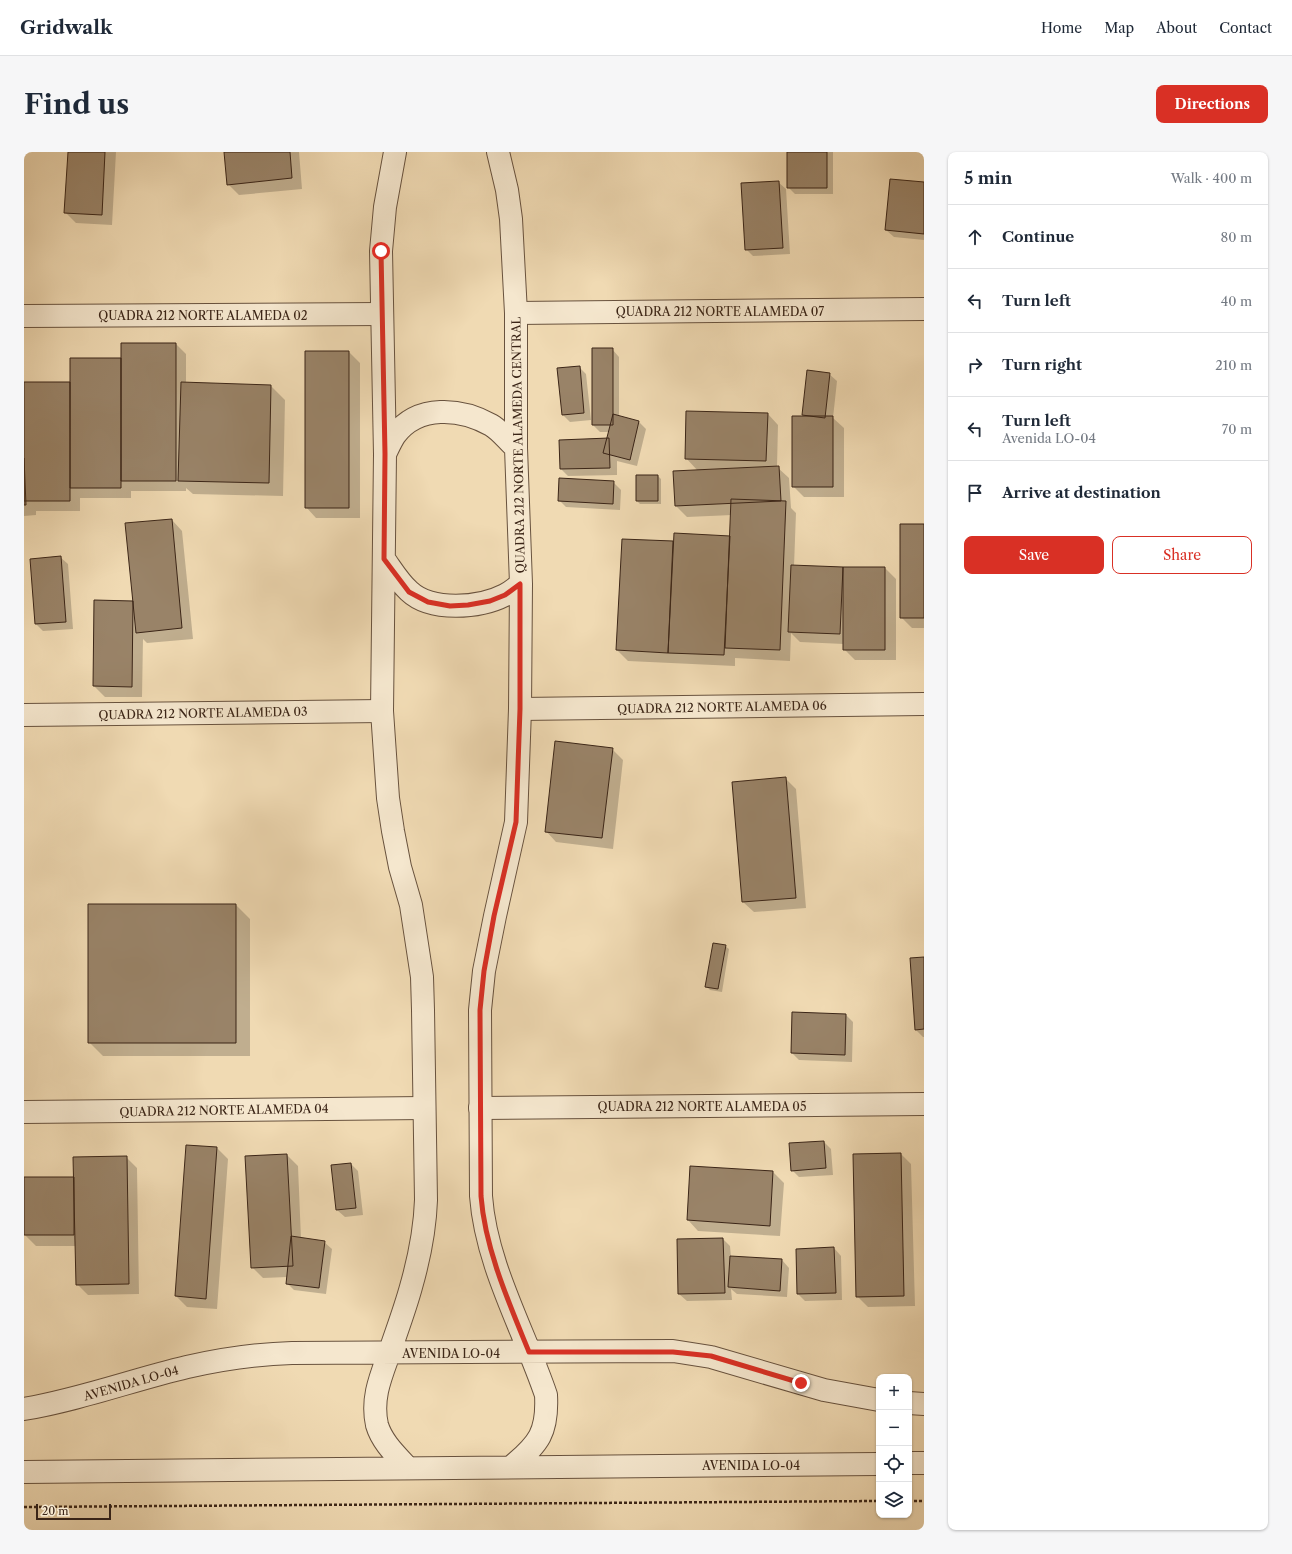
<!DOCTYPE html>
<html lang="en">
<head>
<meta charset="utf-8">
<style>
  :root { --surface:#fff; --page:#f6f6f7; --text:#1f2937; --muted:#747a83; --line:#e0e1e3; --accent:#d93025 }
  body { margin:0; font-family:"Libre Caslon Text",serif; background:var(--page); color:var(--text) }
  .controls { position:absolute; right:12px; bottom:12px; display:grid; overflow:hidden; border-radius:8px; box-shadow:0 1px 3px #0004 }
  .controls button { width:36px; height:36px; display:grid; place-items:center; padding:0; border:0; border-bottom:1px solid var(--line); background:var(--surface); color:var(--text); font:20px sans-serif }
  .scale { position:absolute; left:12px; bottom:10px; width:75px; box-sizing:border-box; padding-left:4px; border:2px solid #3b2517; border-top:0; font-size:11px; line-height:14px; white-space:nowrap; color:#3b2517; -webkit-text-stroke:3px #f5e7ce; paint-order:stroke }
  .stop { position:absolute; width:12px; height:12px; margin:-9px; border:3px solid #d93025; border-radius:50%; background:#fff }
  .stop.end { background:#d93025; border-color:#fff; box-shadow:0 1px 4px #0008 }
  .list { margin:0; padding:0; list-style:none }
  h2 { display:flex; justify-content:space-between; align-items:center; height:52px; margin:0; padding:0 16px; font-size:17px }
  h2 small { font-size:13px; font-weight:400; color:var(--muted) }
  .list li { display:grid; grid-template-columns:26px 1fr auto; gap:12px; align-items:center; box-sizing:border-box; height:64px; padding:0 16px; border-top:1px solid var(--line) }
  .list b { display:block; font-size:15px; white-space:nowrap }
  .list p { margin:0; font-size:13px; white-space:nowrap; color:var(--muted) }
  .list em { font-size:13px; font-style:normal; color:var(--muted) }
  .actions { display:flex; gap:8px; padding:12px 16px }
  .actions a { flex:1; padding:9px 0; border:1px solid var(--accent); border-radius:8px; text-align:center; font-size:14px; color:var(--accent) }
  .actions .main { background:var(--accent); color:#fff }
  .icon { flex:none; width:22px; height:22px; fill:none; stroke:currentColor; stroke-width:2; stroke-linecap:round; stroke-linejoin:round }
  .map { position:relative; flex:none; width:900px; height:1378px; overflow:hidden; border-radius:8px }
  header { display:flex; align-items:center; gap:24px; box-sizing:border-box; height:56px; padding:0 20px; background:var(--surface); border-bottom:1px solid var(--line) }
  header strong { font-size:19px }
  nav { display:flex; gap:22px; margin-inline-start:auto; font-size:14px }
  .intro { display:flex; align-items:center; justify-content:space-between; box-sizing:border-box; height:96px; padding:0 24px }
  h1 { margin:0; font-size:28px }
  .button { padding:10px 18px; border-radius:8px; background:var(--accent); color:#fff; font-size:14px; font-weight:700 }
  main { display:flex; gap:24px; padding:0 24px }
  aside { flex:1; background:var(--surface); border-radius:8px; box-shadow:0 1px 3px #0004 }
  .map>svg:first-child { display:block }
  .shadow { fill:#0003 }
  .building { fill:#998368; stroke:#3b2517 }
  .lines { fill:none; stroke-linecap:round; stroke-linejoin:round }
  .minor-casing { stroke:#68523e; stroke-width:24 }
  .tertiary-casing { stroke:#68523e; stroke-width:24 }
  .path { stroke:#3b2517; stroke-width:2.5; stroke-dasharray:3 2; stroke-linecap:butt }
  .minor { stroke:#f5e7ce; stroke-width:22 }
  .tertiary { stroke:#f5e7ce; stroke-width:22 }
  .route { stroke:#d93025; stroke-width:5 }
  .labels { text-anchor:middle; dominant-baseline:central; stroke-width:3; stroke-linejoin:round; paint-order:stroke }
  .street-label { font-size:12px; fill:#3b2517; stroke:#f5e7ce }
</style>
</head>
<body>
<header>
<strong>Gridwalk</strong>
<nav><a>Home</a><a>Map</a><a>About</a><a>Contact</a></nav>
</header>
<div class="intro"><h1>Find us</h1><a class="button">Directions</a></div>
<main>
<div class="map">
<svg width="900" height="1378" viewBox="0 0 900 1378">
  <rect width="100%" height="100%" fill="#f0dab3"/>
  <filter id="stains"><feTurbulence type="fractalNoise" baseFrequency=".005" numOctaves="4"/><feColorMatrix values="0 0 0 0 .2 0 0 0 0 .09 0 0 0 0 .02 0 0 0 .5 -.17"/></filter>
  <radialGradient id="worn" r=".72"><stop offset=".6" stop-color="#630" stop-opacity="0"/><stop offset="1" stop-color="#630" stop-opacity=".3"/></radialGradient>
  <path class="shadow" d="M 45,0 L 92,0 L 88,73 L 52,71 L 41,60 Z
    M 201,0 L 275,0 L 278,37 L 215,43 L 204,32 Z
    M 764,0 L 809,0 L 809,42 L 771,42 L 764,35 Z
    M 754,30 L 762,37 L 766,102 L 729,104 L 722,97 Z
    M 900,31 L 900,88 L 870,85 L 862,78 Z
    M 152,192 L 162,202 L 162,231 L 247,234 L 261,248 L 259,344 L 169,342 L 162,336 L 162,339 L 107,339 L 107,346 L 56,346 L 56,359 L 12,359 L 12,363 L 0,364 L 0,231 L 47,231 L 98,207 Z
    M 588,197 L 595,205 L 595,265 L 615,270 L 622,277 L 613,314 L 593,309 L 593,323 L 544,324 L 537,317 L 583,288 L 585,280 L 576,280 L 569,273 Z
    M 325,200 L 336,211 L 336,366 L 292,366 L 282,355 Z
    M 555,215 L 562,222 L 567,268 L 546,270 L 539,263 Z
    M 805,222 L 813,229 L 809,266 L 820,276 L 820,345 L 780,345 L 769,334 L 782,265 L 779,263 Z
    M 744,262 L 754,273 L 753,315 L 765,326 L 767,356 L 772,361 L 770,414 L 861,416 L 872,427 L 872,508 L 831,508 L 820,497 L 820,492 L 776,490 L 767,481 L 766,509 L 711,506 L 711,514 L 604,509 L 593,498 L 599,388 L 650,390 L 707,385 L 708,363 L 663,365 L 652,354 L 650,320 L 674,319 L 662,306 Z
    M 634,324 L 637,327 L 637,352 L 616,352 L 613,349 Z
    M 589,330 L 597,338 L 596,358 L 542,355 L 535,348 Z
    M 148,368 L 158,379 L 169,487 L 123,491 L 119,487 L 118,545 L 81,545 L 70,534 L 71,449 L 110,450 Z
    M 900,373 L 900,476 L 888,476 L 877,465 Z
    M 36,405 L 44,412 L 49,477 L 19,479 L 12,472 Z
    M 588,597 L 599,608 L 589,697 L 532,690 L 522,679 Z
    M 761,626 L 772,637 L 782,756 L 730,760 L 719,750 Z
    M 212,753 L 226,767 L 226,904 L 79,904 L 65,890 Z
    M 701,794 L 705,797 L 698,840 L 686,838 L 682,834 Z
    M 900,806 L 900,885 L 899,885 L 892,878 Z
    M 769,861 L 822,863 L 829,870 L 828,910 L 775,908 L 768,901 Z
    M 800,990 L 807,997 L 809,1023 L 775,1025 L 768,1018 Z
    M 163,994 L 193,996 L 204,1007 L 193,1157 L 163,1155 L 152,1144 Z
    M 877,1002 L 887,1012 L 891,1154 L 844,1155 L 833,1144 Z
    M 263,1003 L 274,1014 L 277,1087 L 300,1090 L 308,1097 L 302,1142 L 270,1138 L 263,1131 L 263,1125 L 239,1126 L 228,1115 Z
    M 102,1005 L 113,1016 L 115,1142 L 64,1143 L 53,1132 L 52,1094 L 12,1094 L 1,1083 L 51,1026 Z
    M 327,1012 L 334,1019 L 339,1063 L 321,1065 L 313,1058 Z
    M 749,1020 L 760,1031 L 756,1084 L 674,1079 L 664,1068 Z
    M 699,1087 L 706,1094 L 707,1105 L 758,1108 L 765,1116 L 763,1145 L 713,1142 L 707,1137 L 708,1148 L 663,1149 L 655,1142 Z
    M 810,1096 L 817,1104 L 818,1148 L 781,1149 L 774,1142 Z"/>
  <path class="building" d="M 44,0 L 81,0 L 78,63 L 40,61 Z
    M 200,0 L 266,0 L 268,26 L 203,33 Z
    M 763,0 L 803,0 L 803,36 L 763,36 Z
    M 866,27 L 900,30 L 900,82 L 861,78 Z
    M 755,29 L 759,96 L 721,98 L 717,31 Z
    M 97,191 L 152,191 L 152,329 L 97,329 Z
    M 568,196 L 589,196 L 589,273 L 568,273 Z
    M 281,199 L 325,199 L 325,356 L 281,356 Z
    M 46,206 L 97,206 L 97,336 L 46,336 Z
    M 556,214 L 560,261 L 538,263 L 533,216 Z
    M 783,218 L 806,221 L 801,266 L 778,263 Z
    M 0,230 L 46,230 L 46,349 L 0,349 Z
    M 157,230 L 247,233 L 245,331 L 154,329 Z
    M 662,259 L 744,261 L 742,309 L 661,307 Z
    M 589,262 L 615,269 L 606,308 L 579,301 Z
    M 768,264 L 809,264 L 809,335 L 768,335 Z
    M 585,286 L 586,316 L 536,317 L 535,288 Z
    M 0,306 L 2,353 L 0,353 Z
    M 755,314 L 757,349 L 651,354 L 649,319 Z
    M 612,323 L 634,323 L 634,349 L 612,349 Z
    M 535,326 L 590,329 L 589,352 L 534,349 Z
    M 707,347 L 762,349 L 756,498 L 701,496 Z
    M 148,367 L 158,476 L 112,481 L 101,371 Z
    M 876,372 L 900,372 L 900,466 L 876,466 Z
    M 650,381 L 706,384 L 700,503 L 644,501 Z
    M 598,387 L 649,389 L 644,501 L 592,498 Z
    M 37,404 L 42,470 L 11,472 L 6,407 Z
    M 767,413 L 819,415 L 816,482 L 764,480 Z
    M 819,415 L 861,415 L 861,498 L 819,498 Z
    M 70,448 L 109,449 L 108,535 L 69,534 Z
    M 531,589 L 589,596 L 578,686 L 521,680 Z
    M 762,625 L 772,746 L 718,750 L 708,630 Z
    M 64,752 L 212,752 L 212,891 L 64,891 Z
    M 689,791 L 702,793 L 694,837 L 681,835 Z
    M 900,805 L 900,877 L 891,878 L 886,806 Z
    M 768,860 L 822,862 L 821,903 L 767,901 Z
    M 800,989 L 802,1016 L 767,1019 L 765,991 Z
    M 162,993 L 193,995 L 182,1147 L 151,1144 Z
    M 877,1001 L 880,1144 L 832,1145 L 829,1002 Z
    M 263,1002 L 269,1114 L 227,1116 L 221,1004 Z
    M 103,1004 L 105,1132 L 52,1133 L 49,1005 Z
    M 327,1011 L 332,1056 L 312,1058 L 307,1013 Z
    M 666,1014 L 749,1019 L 746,1074 L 663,1068 Z
    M 0,1025 L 50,1025 L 50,1083 L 0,1083 Z
    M 267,1084 L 301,1089 L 295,1136 L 262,1132 Z
    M 699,1086 L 701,1141 L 654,1142 L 653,1087 Z
    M 810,1095 L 812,1141 L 773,1142 L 772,1097 Z
    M 706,1104 L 758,1107 L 756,1139 L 704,1135 Z"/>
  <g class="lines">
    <defs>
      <path id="minor" d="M 492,161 L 900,157
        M 0,164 L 357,162
        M 496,557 L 900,552
        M 0,563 L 358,559
        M 456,956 L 900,952
        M 0,960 L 400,956"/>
      <path id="tertiary" d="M 371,0 L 361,55 L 357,99 L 361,302 L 358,559 L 364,646 L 369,679 L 376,715 L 387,753 L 398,825 L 399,858 L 402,1048 C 401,1077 395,1107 387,1135 C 381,1157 373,1178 366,1199 C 357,1224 347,1246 353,1273 C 358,1290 372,1303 383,1315
        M 474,0 L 483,38 L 487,67 L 492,161 L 492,296 L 497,432 L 496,557 L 492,670 L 471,764 L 460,819 L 456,858 L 457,1044 C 462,1113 500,1178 522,1243 C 524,1280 515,1292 487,1315
        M 361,302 C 364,296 367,289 371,283 C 394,252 437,256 467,273 C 476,278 484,289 492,296
        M 360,407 C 368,418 375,430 385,439 C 407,460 456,456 481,443 C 487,440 491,436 497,432
        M 885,1251 L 900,1252
        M 0,1257 C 55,1248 108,1228 163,1215 C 198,1207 232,1202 268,1201 L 649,1199 L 687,1205 L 800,1238 L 855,1248
        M 885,1311 L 900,1311
        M 0,1320 L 855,1312"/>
    </defs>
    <use href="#minor" class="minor-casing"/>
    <use href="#tertiary" class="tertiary-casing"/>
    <path class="path" d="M 885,1349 L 900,1349
      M 0,1355 L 855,1349"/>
    <use href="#minor" class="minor"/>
    <use href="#tertiary" class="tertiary"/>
  </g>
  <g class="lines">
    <path class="route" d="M 357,99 L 361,302 L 360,407 L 385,440 L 404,450 L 426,454 L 444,453 L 466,449 L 481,443 L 496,432 L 496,557 L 492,670 L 470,764 L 460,819 L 456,858 L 457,1044 C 461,1097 485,1151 505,1200 L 649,1200 L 687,1204 L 777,1231"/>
  </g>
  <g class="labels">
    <g class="street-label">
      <text x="696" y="159">QUADRA 212 NORTE ALAMEDA 07</text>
      <text x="179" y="163">QUADRA 212 NORTE ALAMEDA 02</text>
      <text transform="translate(494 293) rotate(-91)">QUADRA 212 NORTE ALAMEDA CENTRAL</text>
      <text transform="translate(698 555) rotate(-1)">QUADRA 212 NORTE ALAMEDA 06</text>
      <text transform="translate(179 561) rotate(-1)">QUADRA 212 NORTE ALAMEDA 03</text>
      <text x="678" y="954">QUADRA 212 NORTE ALAMEDA 05</text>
      <text transform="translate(200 958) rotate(-1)">QUADRA 212 NORTE ALAMEDA 04</text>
      <text x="427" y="1201">AVENIDA LO-04</text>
      <text transform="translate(107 1231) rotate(-16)">AVENIDA LO-04</text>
      <text x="727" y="1313">AVENIDA LO-04</text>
    </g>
  </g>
  <rect width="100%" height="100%" filter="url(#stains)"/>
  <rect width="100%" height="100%" fill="url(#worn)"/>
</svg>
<div class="controls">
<button>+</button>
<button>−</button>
<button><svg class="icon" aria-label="locate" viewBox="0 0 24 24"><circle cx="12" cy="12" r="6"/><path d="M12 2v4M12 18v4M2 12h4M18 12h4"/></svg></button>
<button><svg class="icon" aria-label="layers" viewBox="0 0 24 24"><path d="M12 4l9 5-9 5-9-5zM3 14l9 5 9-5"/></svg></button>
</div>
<div class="scale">20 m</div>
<div class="stop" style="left:357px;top:99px"></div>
<div class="stop end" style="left:777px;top:1231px"></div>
</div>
<aside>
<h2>5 min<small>Walk · 400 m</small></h2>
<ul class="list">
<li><svg class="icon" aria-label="ahead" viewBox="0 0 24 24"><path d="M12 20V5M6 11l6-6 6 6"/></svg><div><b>Continue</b></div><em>80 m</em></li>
<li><svg class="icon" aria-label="left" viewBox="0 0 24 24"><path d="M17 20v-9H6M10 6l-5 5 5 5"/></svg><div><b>Turn left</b></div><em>40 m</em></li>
<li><svg class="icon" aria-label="right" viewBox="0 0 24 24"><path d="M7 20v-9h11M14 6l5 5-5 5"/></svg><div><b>Turn right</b></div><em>210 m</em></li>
<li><svg class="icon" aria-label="left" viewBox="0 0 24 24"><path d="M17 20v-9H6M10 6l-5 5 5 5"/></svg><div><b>Turn left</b><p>Avenida LO-04</p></div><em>70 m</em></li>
<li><svg class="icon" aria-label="arrive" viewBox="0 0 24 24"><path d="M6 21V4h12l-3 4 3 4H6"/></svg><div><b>Arrive at destination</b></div></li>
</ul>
<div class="actions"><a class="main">Save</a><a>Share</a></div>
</aside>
</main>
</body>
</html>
